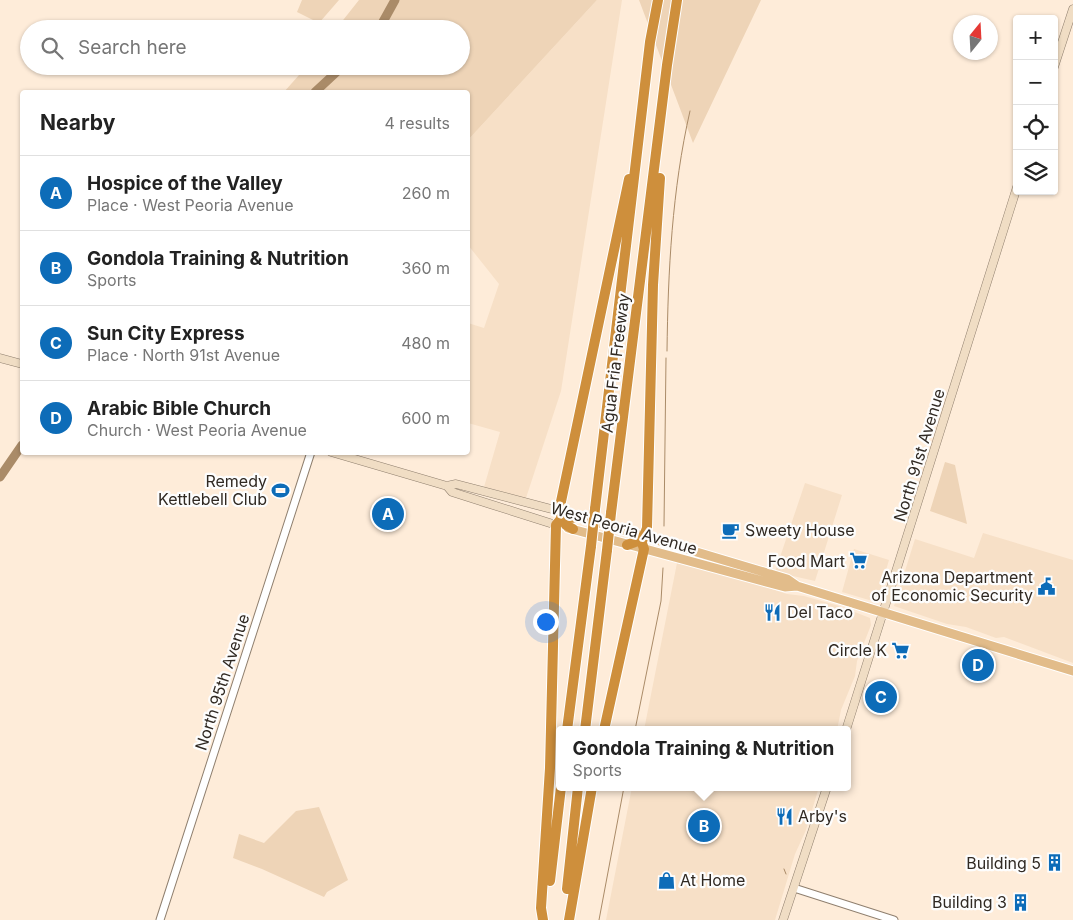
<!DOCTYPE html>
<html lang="en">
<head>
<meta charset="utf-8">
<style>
  :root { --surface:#fff; --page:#f6f6f6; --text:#222; --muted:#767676; --line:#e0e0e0; --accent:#0d6cb8 }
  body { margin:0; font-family:Inter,sans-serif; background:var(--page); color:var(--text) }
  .controls { position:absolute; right:15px; top:15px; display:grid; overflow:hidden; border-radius:5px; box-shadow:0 1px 4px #0004 }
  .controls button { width:45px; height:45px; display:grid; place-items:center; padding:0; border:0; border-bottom:1px solid var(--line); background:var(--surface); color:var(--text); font:25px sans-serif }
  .compass { position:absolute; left:953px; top:15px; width:45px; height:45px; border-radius:50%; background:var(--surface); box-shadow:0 1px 4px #0004; rotate:18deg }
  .you { position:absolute; left:545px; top:621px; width:18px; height:18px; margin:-12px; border:4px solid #fff; border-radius:50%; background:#1a73e8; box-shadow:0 0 0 8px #1a73e833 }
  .badge { display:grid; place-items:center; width:32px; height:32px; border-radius:50%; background:var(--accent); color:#fff; font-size:16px; font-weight:700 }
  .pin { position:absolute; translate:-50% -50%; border:2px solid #fff; box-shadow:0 1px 5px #0006 }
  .popup { position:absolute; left:556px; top:726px; width:295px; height:65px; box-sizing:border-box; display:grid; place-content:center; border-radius:5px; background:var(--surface); filter:drop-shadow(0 1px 4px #0005); font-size:16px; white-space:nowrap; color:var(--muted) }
  .popup b { font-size:19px; color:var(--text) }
  .popup::after { content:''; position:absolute; left:50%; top:100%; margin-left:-10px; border:10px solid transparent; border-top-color:var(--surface) }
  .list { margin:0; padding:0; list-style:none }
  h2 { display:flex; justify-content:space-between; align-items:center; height:65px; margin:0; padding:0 20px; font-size:21px }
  h2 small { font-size:16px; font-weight:400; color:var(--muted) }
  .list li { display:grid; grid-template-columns:32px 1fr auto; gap:15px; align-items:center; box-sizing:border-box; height:75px; padding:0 20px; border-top:1px solid var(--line) }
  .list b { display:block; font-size:19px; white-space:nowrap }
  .list p { margin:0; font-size:16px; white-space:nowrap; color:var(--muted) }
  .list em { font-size:16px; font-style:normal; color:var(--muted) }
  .icon { flex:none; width:28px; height:28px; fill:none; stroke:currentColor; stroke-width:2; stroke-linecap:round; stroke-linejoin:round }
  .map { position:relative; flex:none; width:1073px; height:920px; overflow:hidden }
  .search { position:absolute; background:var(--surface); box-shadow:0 1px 4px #0004; left:20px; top:20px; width:450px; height:55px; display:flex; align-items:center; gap:12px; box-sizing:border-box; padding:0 18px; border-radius:28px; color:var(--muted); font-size:19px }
  .panel { position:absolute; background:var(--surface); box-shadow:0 1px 4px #0004; left:20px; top:90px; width:450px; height:365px; border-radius:5px }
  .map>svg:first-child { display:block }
  .built { fill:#f7e0c7 }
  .green { fill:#eed4b7 }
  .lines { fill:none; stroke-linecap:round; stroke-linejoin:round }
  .stream { stroke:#aa8b68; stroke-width:1 }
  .river { stroke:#aa8b68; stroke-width:9 }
  .tertiary-casing { stroke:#8f7f6e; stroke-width:9 }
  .secondary-casing { stroke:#8f7f6e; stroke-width:9 }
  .primary-casing { stroke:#fff; stroke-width:11 }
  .motorway-casing { stroke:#fff; stroke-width:12 }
  .tertiary { stroke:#fff; stroke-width:7 }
  .secondary { stroke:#f0ddc4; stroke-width:8 }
  .primary { stroke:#e2bc8a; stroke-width:9 }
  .motorway { stroke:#ce8f3c; stroke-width:10 }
  .motorway-bridge-casing { stroke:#fff; stroke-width:12; stroke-linecap:butt }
  .motorway-bridge { stroke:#ce8f3c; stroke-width:10 }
  .labels { text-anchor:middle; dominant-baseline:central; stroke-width:4.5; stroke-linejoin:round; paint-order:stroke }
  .street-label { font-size:16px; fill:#302922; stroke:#fdfdfd }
  .poi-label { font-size:16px; fill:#302922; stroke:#fdfdfd; text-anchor:end }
</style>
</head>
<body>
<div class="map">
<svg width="1073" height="920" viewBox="0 0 1073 920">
  <rect width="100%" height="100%" fill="#feecd9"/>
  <path class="built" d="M 597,0 L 622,0 L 561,391 L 526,498 L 484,487 L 500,432 L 468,423 L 468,323 L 484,328 L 499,284 L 468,245 L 468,140 Z
    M 805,483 L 842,495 L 815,581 L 775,572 Z
    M 983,533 L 1073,560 L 1073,663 L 1004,637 L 996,638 L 966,627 L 947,624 L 894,606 L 915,539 L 974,558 Z
    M 854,549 L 889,560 L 879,594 L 875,599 L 869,600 L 842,592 Z
    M 677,563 L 739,578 L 787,594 L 804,596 L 839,606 L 870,618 L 871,625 L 857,661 L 855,676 L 841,710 L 837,730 L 644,730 Z
    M 632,787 L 819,787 L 806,830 L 795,854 L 775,920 L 606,920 Z"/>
  <path class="green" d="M 302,0 L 339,0 L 319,23 L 297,12 Z
    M 359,0 L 597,0 L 468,140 L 468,92 L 284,92 L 307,66 L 461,66 L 461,29 L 336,29 Z
    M 639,0 L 761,0 L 693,143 Z
    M 945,462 L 955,465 L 967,524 L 930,511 Z
    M 319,807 L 348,880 L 327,892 L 324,897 L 262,869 L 233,858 L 239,834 L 264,843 L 296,811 Z"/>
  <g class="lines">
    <path class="stream" d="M 667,351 C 668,271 672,190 690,111
      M 664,526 L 666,358
      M 635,730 L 661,601 L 663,568
      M 784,869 L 786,874
      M 599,920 L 624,787"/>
    <path class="river" d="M 379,29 L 395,0
      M 315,92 L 343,66
      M 0,477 L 22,445"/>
    <defs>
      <path id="tertiary" d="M 794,888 L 894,920
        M 160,920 L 311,452"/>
      <path id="secondary" d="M 1054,67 L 1073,9
        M 0,358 L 22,364
        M 331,452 L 447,486 L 456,484 L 559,511
        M 447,486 L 452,492 L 556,525
        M 846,730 L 1017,187
        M 783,920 L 827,787"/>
      <path id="primary" d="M 559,511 L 787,579 L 797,586 L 1073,671
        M 568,528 L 785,587 L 797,586"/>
      <path id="motorway" d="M 595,509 L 650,42 L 658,0
        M 611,513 L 667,65 L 677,0
        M 573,529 L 566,525 L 559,511 L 629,179
        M 627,545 L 643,539 L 647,528 L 653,285 L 660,178
        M 567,730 L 591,546
        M 585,730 L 607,550
        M 604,730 L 644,549 L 641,540 L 630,531
        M 550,881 L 561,787
        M 567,889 L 578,787
        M 543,920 L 541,908 L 550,768 L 556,525 L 561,519 L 579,517
        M 569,920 L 592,787"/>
    </defs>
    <use href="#tertiary" class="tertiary-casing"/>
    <use href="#secondary" class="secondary-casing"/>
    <use href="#primary" class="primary-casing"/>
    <use href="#motorway" class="motorway-casing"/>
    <use href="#tertiary" class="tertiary"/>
    <use href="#secondary" class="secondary"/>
    <use href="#primary" class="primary"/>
    <use href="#motorway" class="motorway"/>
    <defs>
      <path id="motorway-bridge" d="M 591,546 L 595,509
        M 607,550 L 611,513"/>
    </defs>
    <use href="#motorway-bridge" class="motorway-bridge-casing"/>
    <use href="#motorway-bridge" class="motorway-bridge"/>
  </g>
  <defs>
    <symbol id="stadium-bare" viewBox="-9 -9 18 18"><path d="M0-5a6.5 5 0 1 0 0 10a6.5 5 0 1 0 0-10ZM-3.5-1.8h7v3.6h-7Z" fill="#0d6cb8" stroke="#fdfdfd" stroke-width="2.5" paint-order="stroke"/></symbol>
    <symbol id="cafe-bare" viewBox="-9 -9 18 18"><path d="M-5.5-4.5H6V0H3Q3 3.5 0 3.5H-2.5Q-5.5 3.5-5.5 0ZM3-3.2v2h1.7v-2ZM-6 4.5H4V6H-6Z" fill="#0d6cb8" stroke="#fdfdfd" stroke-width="2.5" paint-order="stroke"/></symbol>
    <symbol id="supermarket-bare" viewBox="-9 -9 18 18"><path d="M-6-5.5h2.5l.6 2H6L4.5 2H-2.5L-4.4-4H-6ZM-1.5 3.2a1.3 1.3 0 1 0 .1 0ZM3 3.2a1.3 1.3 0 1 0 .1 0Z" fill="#0d6cb8" stroke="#fdfdfd" stroke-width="2.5" paint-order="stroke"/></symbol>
    <symbol id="civic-bare" viewBox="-9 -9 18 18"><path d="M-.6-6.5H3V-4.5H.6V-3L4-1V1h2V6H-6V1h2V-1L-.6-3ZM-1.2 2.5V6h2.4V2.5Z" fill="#0d6cb8" stroke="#fdfdfd" stroke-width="2.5" paint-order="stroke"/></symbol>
    <symbol id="restaurant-bare" viewBox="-9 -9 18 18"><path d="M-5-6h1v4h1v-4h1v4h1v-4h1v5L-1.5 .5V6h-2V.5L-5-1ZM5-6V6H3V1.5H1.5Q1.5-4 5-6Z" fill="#0d6cb8" stroke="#fdfdfd" stroke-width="2.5" paint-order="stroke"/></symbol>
    <symbol id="building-bare" viewBox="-9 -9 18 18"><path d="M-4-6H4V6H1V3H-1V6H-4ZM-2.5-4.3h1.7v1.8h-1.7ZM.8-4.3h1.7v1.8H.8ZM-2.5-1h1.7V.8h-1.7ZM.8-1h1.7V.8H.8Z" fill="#0d6cb8" stroke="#fdfdfd" stroke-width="2.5" paint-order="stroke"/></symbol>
    <symbol id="shop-bare" viewBox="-9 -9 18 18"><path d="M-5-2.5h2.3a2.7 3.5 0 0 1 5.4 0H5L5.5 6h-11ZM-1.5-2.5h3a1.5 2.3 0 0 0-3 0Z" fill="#0d6cb8" stroke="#fdfdfd" stroke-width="2.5" paint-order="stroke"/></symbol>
  </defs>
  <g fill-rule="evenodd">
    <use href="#stadium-bare" x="268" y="478" width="25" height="25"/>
    <use href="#cafe-bare" x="718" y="518" width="25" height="25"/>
    <use href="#supermarket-bare" x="846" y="548" width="25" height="25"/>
    <use href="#civic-bare" x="1034" y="574" width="25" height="25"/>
    <use href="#restaurant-bare" x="760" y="600" width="25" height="25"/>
    <use href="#supermarket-bare" x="888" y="638" width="25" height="25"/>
    <use href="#restaurant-bare" x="772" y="804" width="25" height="25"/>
    <use href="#building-bare" x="1042" y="850" width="25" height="25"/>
    <use href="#shop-bare" x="654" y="868" width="25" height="25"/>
    <use href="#building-bare" x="1008" y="890" width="25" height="25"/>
  </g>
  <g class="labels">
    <g class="street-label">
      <text transform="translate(615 363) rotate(-83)">Agua Fria Freeway</text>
      <text transform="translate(919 455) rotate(-73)">North 91st Avenue</text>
      <text transform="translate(624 528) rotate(16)">West Peoria Avenue</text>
      <text transform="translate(222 682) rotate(-72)">North 95th Avenue</text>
    </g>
    <g class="poi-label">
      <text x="267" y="481">Remedy<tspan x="267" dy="18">Kettlebell Club</tspan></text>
      <text x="745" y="530" text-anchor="start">Sweety House</text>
      <text x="845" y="561">Food Mart</text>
      <text x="1033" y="577">Arizona Department<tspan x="1033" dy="18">of Economic Security</tspan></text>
      <text x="787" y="612" text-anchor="start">Del Taco</text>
      <text x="887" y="650">Circle K</text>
      <text x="798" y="816" text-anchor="start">Arby's</text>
      <text x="1041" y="863">Building 5</text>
      <text x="680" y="880" text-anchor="start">At Home</text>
      <text x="1007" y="902">Building 3</text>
    </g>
  </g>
</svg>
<div class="controls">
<button>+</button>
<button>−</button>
<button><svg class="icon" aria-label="locate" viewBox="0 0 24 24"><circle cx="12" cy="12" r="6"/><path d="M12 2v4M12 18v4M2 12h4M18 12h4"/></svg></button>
<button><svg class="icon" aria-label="layers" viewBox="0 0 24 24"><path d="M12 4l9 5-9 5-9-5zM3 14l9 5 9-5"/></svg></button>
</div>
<svg class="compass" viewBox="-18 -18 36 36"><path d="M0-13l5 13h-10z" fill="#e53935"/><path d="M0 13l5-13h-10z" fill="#767676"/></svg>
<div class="you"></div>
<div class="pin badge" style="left:388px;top:514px">A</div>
<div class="pin badge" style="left:704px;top:826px">B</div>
<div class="popup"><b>Gondola Training &amp; Nutrition</b>Sports</div>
<div class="pin badge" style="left:881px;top:697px">C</div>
<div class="pin badge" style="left:978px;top:665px">D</div>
<div class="search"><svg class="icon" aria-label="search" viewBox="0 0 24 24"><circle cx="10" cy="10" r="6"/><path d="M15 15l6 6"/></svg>Search here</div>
<section class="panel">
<h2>Nearby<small>4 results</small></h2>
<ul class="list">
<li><span class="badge">A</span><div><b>Hospice of the Valley</b><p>Place · West Peoria Avenue</p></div><em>260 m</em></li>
<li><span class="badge">B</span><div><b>Gondola Training &amp; Nutrition</b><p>Sports</p></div><em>360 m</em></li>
<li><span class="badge">C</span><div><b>Sun City Express</b><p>Place · North 91st Avenue</p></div><em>480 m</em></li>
<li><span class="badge">D</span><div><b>Arabic Bible Church</b><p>Church · West Peoria Avenue</p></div><em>600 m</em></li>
</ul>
</section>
</div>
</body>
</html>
